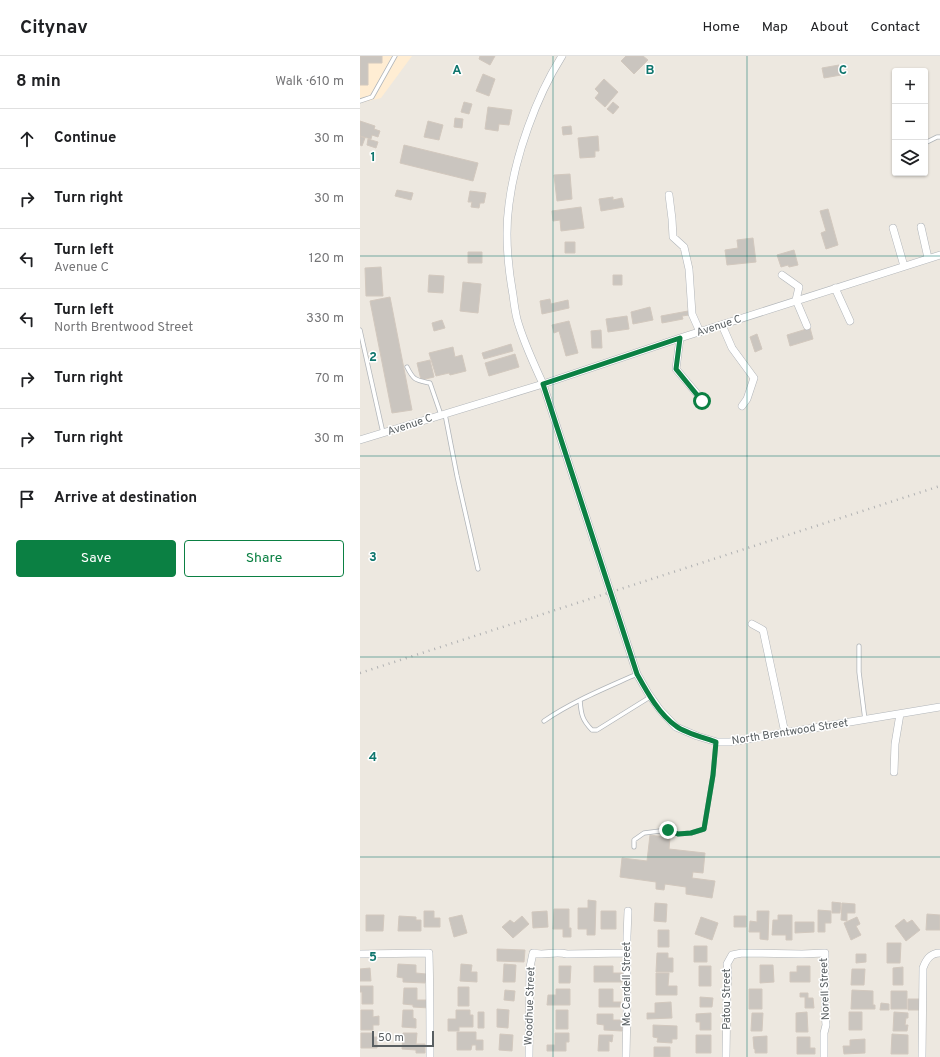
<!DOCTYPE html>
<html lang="en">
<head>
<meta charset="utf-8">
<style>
  :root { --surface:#fff; --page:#f6f6f6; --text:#202124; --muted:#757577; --line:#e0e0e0; --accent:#0b8043 }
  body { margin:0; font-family:Overpass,sans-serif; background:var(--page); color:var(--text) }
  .controls { position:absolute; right:12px; top:12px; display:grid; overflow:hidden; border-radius:4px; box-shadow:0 1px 3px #0004 }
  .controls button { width:36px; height:36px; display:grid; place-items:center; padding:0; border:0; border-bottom:1px solid var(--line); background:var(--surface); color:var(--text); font:20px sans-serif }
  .scale { position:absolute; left:12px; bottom:10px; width:62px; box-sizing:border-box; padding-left:4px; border:2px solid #595f62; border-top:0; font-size:11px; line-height:14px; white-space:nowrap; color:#595f62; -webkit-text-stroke:3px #fff; paint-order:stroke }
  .stop { position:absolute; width:12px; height:12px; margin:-9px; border:3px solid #0b8043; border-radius:50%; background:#fff }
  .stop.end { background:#0b8043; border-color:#fff; box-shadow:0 1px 4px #0008 }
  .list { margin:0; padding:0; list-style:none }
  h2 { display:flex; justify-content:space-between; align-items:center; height:52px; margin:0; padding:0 16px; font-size:17px }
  h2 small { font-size:13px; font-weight:400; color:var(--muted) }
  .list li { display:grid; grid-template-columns:26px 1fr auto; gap:12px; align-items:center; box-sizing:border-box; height:60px; padding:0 16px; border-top:1px solid var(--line) }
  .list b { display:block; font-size:15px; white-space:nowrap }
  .list p { margin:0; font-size:13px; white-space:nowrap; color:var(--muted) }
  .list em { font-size:13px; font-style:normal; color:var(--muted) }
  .actions { display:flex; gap:8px; padding:12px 16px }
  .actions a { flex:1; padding:9px 0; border:1px solid var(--accent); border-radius:4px; text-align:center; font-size:14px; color:var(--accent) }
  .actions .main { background:var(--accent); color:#fff }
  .icon { flex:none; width:22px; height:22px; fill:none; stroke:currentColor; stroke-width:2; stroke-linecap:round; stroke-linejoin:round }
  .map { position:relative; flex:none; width:580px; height:1001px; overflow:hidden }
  header { display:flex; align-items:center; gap:24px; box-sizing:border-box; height:56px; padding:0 20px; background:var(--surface); border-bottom:1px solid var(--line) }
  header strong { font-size:19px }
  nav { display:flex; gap:22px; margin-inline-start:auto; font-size:14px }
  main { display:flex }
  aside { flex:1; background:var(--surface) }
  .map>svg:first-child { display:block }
  .commercial { fill:#ffedd3 }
  .building { fill:#cac5bf; stroke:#d2c8be }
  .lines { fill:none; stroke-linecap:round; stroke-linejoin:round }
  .service-casing { stroke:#b1b5b9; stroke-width:5 }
  .minor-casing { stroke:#b1b5b9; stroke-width:8 }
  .service { stroke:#fff; stroke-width:3.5 }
  .minor { stroke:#fff; stroke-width:7 }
  .rail { stroke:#b0b1b2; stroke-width:2.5; stroke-dasharray:1 5; stroke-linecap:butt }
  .route { stroke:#0b8043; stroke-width:5 }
  .grid { fill:none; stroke:#0f766e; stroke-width:1; stroke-opacity:0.55 }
  .labels { text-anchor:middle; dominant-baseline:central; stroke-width:3; stroke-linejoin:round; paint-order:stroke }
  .street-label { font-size:11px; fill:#595f62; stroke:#fff }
  .grid-label { font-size:13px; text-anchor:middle; font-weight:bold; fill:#0f766e; stroke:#fff; stroke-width:3; stroke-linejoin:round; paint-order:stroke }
</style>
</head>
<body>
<header>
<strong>Citynav</strong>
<nav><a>Home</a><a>Map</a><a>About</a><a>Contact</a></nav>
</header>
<main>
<aside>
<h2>8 min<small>Walk · 610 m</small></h2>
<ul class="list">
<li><svg class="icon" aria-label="ahead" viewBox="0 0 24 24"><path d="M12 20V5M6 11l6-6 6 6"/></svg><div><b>Continue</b></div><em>30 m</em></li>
<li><svg class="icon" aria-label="right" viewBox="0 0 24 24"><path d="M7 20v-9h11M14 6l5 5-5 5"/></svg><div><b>Turn right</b></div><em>30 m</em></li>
<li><svg class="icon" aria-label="left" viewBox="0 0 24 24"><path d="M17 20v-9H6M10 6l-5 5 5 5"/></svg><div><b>Turn left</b><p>Avenue C</p></div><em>120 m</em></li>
<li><svg class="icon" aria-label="left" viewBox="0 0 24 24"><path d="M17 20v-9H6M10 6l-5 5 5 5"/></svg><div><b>Turn left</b><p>North Brentwood Street</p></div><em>330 m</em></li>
<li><svg class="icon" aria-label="right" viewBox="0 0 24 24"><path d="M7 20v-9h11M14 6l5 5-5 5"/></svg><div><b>Turn right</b></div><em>70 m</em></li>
<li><svg class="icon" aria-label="right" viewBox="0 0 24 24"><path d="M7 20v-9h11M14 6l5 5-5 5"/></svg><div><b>Turn right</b></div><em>30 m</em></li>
<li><svg class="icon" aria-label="arrive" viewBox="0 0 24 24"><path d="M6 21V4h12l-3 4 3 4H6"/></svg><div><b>Arrive at destination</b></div></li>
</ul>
<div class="actions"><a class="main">Save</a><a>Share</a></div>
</aside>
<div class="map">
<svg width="580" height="1001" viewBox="0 0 580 1001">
  <rect width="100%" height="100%" fill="#ede8e0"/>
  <path class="commercial" d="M 0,0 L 52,0 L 21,42 L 0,47 Z"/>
  <path class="building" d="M 0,0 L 22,0 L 22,7 L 8,7 L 8,29 L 0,29 Z
    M 120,0 L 135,0 L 130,9 L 119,3 Z
    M 266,0 L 283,0 L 288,4 L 274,18 L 261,5 Z
    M 479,9 L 481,19 L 464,22 L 462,12 Z
    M 123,18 L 135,23 L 129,40 L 116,35 Z
    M 244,23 L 258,36 L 245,51 L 235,42 L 239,37 L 235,33 Z
    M 104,46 L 112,48 L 109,58 L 101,56 Z
    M 253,46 L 259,51 L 253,58 L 247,53 Z
    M 128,51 L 152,54 L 149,69 L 139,68 L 138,75 L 125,73 Z
    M 95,62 L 103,63 L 102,72 L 94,71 Z
    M 0,65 L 15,70 L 14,73 L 20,75 L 18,81 L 12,79 L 11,83 L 0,80 Z
    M 68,65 L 83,69 L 79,84 L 64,81 Z
    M 211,70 L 212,78 L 203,79 L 202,71 Z
    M 0,80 L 5,82 L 2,90 L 0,89 Z
    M 238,80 L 239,95 L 235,95 L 235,101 L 220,102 L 218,82 Z
    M 8,83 L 18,86 L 16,92 L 7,89 Z
    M 44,89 L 118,107 L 113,125 L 40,107 Z
    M 210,118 L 212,143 L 197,145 L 194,119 Z
    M 37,134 L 53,137 L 51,144 L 35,140 Z
    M 110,135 L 126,137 L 124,147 L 120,147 L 119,152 L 111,151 L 112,146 L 108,146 Z
    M 253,141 L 253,144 L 262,142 L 264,151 L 241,155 L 239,143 Z
    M 221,151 L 224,172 L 201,175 L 200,164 L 193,165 L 192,155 Z
    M 468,153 L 478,189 L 466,193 L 461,177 L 466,175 L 460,155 Z
    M 393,182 L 396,206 L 367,209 L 365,194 L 378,192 L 377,184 Z
    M 205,186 L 215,186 L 215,197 L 205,197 Z
    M 434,194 L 438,209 L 429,211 L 428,209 L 421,211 L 417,199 Z
    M 108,196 L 122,196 L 122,207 L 108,207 Z
    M 21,211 L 23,240 L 6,240 L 5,212 Z
    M 69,219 L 84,220 L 83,237 L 68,236 Z
    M 253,219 L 262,219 L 262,229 L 253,229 Z
    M 103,226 L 121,228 L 118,257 L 100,255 Z
    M 30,241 L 52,354 L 32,357 L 10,245 Z
    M 190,243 L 191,248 L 208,244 L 209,252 L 182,258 L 180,245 Z
    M 290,251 L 293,264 L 273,268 L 271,256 Z
    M 328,255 L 329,259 L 322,260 L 323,263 L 302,267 L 301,260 Z
    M 267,260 L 269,273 L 248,276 L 246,263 Z
    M 82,264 L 85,272 L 74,275 L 72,267 Z
    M 209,265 L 218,297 L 206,300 L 199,275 L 194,277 L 192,269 Z
    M 450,272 L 453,283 L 430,290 L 427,279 Z
    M 241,274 L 242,292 L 232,292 L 231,275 Z
    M 397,278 L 402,293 L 395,296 L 390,281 Z
    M 151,288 L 153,295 L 124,303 L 122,297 Z
    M 93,291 L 95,301 L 102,299 L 106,315 L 90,319 L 89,317 L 76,320 L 69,297 Z
    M 155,298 L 159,311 L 129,320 L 125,307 Z
    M 70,304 L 74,321 L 61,324 L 57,307 Z
    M 290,779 L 310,782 L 309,793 L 345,797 L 343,817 L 333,816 L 332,822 L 355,825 L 352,842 L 326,838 L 326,831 L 305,828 L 304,834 L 296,833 L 296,826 L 260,821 L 262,802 L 287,805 Z
    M 228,844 L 236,845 L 235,879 L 227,879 L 227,873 L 218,873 L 218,852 L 228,852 Z
    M 472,846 L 481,847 L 480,857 L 472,857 Z
    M 295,847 L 307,848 L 306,866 L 294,865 Z
    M 482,847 L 495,848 L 495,857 L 487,857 L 487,865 L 481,864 Z
    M 194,853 L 209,853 L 209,872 L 211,872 L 211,881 L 203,881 L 203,873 L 193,873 Z
    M 458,854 L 471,855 L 471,867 L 465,867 L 465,876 L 458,876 Z
    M 64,855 L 74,855 L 74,862 L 80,862 L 80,871 L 64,871 Z
    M 187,855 L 188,871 L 173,872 L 172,856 Z
    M 241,855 L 256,855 L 256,873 L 241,873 Z
    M 397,855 L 409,855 L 408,884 L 400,883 L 400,876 L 389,876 L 390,865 L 397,866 Z
    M 567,858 L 580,859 L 580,874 L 566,874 Z
    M 6,859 L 24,859 L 23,875 L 6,875 Z
    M 102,859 L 107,877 L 94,881 L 89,862 Z
    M 418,859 L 432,859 L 432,884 L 426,884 L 426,879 L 412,879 L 413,864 L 418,864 Z
    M 39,860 L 56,861 L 56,864 L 61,864 L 61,875 L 38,875 Z
    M 162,860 L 169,868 L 153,882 L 142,871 L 150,864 L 154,867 Z
    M 374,860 L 386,860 L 386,871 L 374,871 Z
    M 341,861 L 358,867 L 352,884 L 335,878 Z
    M 497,861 L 500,868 L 496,870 L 501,879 L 491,884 L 484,867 Z
    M 544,863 L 547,867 L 552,864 L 560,874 L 546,885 L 535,870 Z
    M 435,866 L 454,866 L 454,876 L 435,877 Z
    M 298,874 L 309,874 L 309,891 L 298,891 Z
    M 527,887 L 541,887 L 540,907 L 527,907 Z
    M 334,890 L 347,890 L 347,906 L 334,906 Z
    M 137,893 L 165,894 L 164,906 L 137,905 Z
    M 297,897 L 308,897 L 308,902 L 313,902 L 313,916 L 296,916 Z
    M 496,898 L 506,898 L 506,906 L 496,907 Z
    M 38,908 L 56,909 L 56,917 L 66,918 L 65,927 L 43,926 L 43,922 L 37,921 Z
    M 101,908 L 112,909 L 111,916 L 117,916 L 117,926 L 100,925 Z
    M 144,908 L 156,909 L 155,926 L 143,926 Z
    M 400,909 L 413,909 L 414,926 L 400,927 Z
    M 199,910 L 211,910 L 210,927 L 199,927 Z
    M 234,910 L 253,910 L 253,917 L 263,917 L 263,926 L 234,926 Z
    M 339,910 L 351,910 L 351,930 L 339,930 Z
    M 437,910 L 450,910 L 450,926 L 430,926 L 430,916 L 437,916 Z
    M 543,911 L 543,929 L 533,929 L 533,912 Z
    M 10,912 L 11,925 L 0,925 L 0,913 Z
    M 492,913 L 505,913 L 504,929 L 491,929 Z
    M 296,917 L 309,917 L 308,930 L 317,930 L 317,939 L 296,939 Z
    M 0,930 L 13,930 L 13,948 L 2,948 L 2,936 L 0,936 Z
    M 98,931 L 109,931 L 109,950 L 98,950 Z
    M 44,932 L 57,932 L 57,944 L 69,944 L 69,952 L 53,951 L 53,949 L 43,948 Z
    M 196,933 L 210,933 L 210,949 L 187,949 L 188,939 L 196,939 Z
    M 239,933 L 253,933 L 253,946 L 261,946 L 260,951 L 239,951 Z
    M 389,933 L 402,933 L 402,953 L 389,953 Z
    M 145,934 L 155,935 L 154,945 L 144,944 Z
    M 492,934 L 513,935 L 513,949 L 515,949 L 515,953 L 491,953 Z
    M 531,935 L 547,935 L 547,953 L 531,953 Z
    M 440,937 L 448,937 L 448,942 L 453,942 L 454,952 L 445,952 L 445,941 L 440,941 Z
    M 340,941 L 353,942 L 352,951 L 340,951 Z
    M 548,943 L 559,943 L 559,954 L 548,954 Z
    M 311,946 L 312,962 L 287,963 L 287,957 L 295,957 L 295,947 Z
    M 521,947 L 529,948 L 529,954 L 520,954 Z
    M 137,953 L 149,954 L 148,972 L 137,971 Z
    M 1,954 L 13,954 L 13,961 L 19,960 L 19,969 L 13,969 L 13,974 L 1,974 Z
    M 43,954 L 53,954 L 53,962 L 56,963 L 56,972 L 42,971 Z
    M 96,954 L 110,954 L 110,959 L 113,959 L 113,971 L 99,971 L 99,975 L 88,975 L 88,963 L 96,963 Z
    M 196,954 L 208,954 L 208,973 L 196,973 Z
    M 118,956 L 124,956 L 124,972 L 118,972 Z
    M 447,956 L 448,976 L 436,976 L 436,957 Z
    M 489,956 L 502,956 L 502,974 L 489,974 Z
    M 534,956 L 548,957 L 548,962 L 546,962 L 545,969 L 548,969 L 547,975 L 533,975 Z
    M 351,957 L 351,974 L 340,974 L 340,966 L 336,966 L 336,958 Z
    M 392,957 L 403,957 L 402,975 L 391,975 Z
    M 237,958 L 253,958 L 253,964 L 262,964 L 262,975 L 244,974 L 244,969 L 237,968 Z
    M 293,969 L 317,970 L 317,983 L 312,983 L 312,987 L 297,986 L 298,982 L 293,981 Z
    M 97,976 L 116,976 L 116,984 L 123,984 L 123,994 L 116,994 L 116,989 L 112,989 L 111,994 L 97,994 Z
    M 1,977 L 13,977 L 13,981 L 17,981 L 17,992 L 1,992 Z
    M 43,977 L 57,977 L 56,988 L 65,988 L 65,997 L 56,997 L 56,994 L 42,993 Z
    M 195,977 L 209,977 L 209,986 L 206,986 L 206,995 L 187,995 L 187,989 L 195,989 Z
    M 140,978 L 153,979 L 152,995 L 139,994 Z
    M 532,978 L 548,979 L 548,998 L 531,998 Z
    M 239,979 L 253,979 L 252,986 L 249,985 L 249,995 L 238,995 Z
    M 336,979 L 351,979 L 351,997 L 336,997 Z
    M 407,980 L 407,997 L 395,997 L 395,993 L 394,993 L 393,981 Z
    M 437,981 L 450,981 L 450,992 L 455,992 L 455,998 L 437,998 Z
    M 505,983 L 505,997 L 484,998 L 483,990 L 490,990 L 490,984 Z
    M 294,991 L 310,991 L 310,1001 L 294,1001 Z"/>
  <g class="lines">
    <defs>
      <path id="service" d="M 0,45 L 12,41 L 35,0
        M 565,87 L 577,81 L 580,81
        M 0,274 L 23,377
        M 47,311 C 54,325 56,324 70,327 L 81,359
        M 85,358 L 97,420 L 118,513
        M 499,590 L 499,616 L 505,664
        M 220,644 C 221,658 222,664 232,674 L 237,674 L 290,641
        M 184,665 C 213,645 246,632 277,618
        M 274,791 L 274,784 L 284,777 L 308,774 L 318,778 L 331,777 L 344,773 L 353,719 L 356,686"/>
      <path id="minor" d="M 202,0 C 176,41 155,100 149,148 C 145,176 148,211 153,239 C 154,247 155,255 157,263 C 163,285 173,306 183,328 L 277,618 L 288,637 L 300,654 L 316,671 L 337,680 L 357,686 L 370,686 L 580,651
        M 309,139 L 312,163 L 313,181 L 324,191 L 329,213 L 332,258 L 340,276
        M 561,171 L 568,202
        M 533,172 L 544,210
        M 422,219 L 439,231 L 436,244 L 447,270
        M 475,232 L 490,265
        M 362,269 L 372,292 L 394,322 L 387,343 L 382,350
        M 320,282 L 316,313 L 343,345
        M 0,384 L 183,328 L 320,282 L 580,199
        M 392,568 L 403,574 L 425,677
        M 534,716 L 535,688 L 540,658
        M 0,898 L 69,897 C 70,932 70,966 70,1001
        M 169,1001 L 170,911 L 173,897 C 184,900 194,895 207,898 L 267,897
        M 266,1001 L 267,953 L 267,880 L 268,855
        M 366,1001 L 367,935 L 368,917 L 367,908 L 372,899 L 382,897 L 442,898 L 465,897 L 465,957 L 466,969 L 464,977 L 464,1001
        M 562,1001 L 563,912 C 566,904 570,897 580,897"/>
    </defs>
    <use href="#service" class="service-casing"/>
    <use href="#minor" class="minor-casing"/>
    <use href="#service" class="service"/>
    <use href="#minor" class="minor"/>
    <path class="rail" d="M 0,617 L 580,430"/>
  </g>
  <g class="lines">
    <path class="route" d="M 308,774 L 318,778 L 331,777 L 344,773 L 353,719 L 356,686 C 345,682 325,677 316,670 C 299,658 287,636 277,618 L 183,328 L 320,282 L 316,313 L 342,345"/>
  </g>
  <path class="grid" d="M 193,0 L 193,1001M 387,0 L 387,1001M 0,200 L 580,200M 0,400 L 580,400M 0,601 L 580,601M 0,801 L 580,801"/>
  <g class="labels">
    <g class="street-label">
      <text transform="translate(359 270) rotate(-18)">Avenue C</text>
      <text transform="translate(50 369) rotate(-18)">Avenue C</text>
      <text transform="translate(430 676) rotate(-9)">North Brentwood Street</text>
      <text transform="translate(267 928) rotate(-90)">Mc Cardell Street</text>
      <text transform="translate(465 933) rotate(-92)">Norell Street</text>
      <text transform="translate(367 943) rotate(-90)">Patou Street</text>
      <text transform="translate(170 950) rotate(-88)">Woodhue Street</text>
    </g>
  </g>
  <g class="grid-label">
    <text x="97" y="18">A</text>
    <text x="290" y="18">B</text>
    <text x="483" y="18">C</text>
    <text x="13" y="105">1</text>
    <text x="13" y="305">2</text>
    <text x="13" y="505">3</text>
    <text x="13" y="705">4</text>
    <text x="13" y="905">5</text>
  </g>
</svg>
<div class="controls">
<button>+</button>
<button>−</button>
<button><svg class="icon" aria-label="layers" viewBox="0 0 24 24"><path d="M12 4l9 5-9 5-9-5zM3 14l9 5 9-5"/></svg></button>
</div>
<div class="scale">50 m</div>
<div class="stop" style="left:342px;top:345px"></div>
<div class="stop end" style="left:308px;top:774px"></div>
</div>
</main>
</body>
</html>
